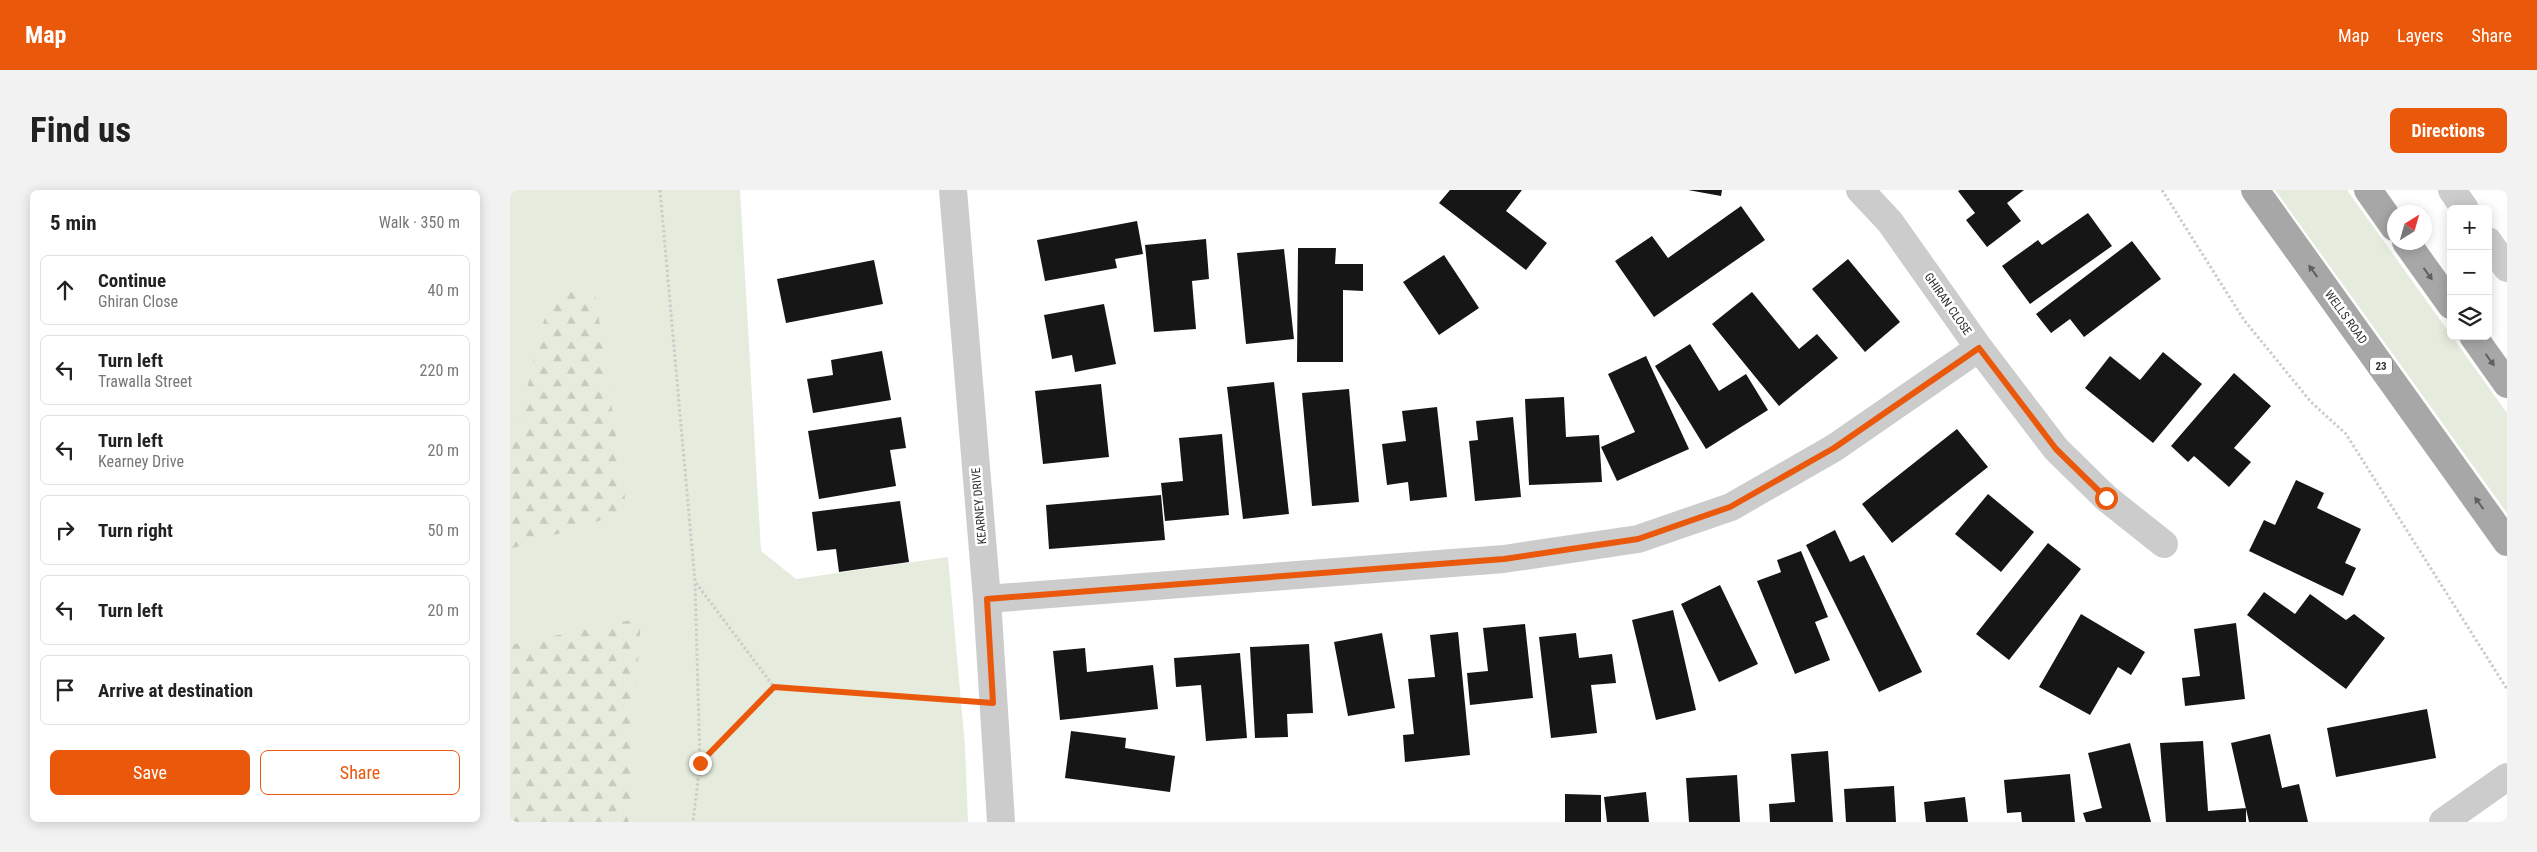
<!DOCTYPE html>
<html lang="en">
<head>
<meta charset="utf-8">
<style>
  body { margin:0; font-family:"Roboto Condensed",sans-serif; background:#f2f2f2; color:#222 }
  .controls { position:absolute; right:15px; top:15px; display:grid; overflow:hidden; border-radius:8px; box-shadow:0 2px 12px #0003 }
  .controls button { width:45px; height:45px; display:grid; place-items:center; padding:0; border:0; border-bottom:1px solid #e0e0e0; background:#fff; color:#222; font:25px sans-serif }
  .compass { position:absolute; left:1877px; top:15px; width:45px; height:45px; border-radius:50%; background:#fff; box-shadow:0 2px 12px #0003; rotate:37deg }
  .stop { position:absolute; width:15px; height:15px; margin:-11px; border:4px solid #ea580c; border-radius:50%; background:#fff }
  .stop.end { background:#ea580c; border-color:#fff; box-shadow:0 1px 5px #0008 }
  .list { margin:0; padding:0; list-style:none }
  h2 { display:flex; justify-content:space-between; align-items:center; height:65px; margin:0; padding:0 20px; font-size:21px }
  h2 small { font-size:16px; font-weight:400; color:#767676 }
  .list li { display:grid; grid-template-columns:32px 1fr auto; gap:15px; align-items:center; box-sizing:border-box; height:70px; margin:0 10px 10px; padding:0 10px; border:1px solid #e0e0e0; border-radius:8px }
  .list b { display:block; font-size:19px; white-space:nowrap }
  .list p { margin:0; font-size:16px; white-space:nowrap; color:#767676 }
  .list em { font-size:16px; font-style:normal; color:#767676 }
  .actions { display:flex; gap:10px; padding:15px 20px }
  .actions a { flex:1; padding:11px 0; border:1px solid #ea580c; border-radius:8px; text-align:center; font-size:18px; color:#ea580c }
  .actions .main { background:#ea580c; color:#fff }
  .icon { flex:none; width:28px; height:28px; fill:none; stroke:currentColor; stroke-width:2; stroke-linecap:round; stroke-linejoin:round }
  .map { position:relative; flex:none; width:1997px; height:632px; overflow:hidden; border-radius:8px }
  header { display:flex; align-items:center; gap:30px; box-sizing:border-box; height:70px; padding:0 25px; background:#ea580c; color:#fff }
  header strong { font-size:24px }
  nav { display:flex; gap:28px; margin-inline-start:auto; font-size:18px }
  .intro { display:flex; align-items:center; justify-content:space-between; box-sizing:border-box; height:120px; padding:0 30px }
  h1 { margin:0; font-size:35px }
  .button { padding:12px 22px; border-radius:8px; background:#ea580c; color:#fff; font-size:18px; font-weight:700 }
  main { display:flex; gap:30px; padding:0 30px }
  aside { flex:1; background:#fff; border-radius:8px; box-shadow:0 2px 12px #0003 }
  .map>svg:first-child { display:block }
</style>
</head>
<body>
<header>
<strong>Map</strong>
<nav><a>Map</a><a>Layers</a><a>Share</a></nav>
</header>
<div class="intro"><h1>Find us</h1><a class="button">Directions</a></div>
<main>
<aside>
<h2>5 min<small>Walk · 350 m</small></h2>
<ul class="list">
<li><svg class="icon" aria-label="ahead" viewBox="0 0 24 24"><path d="M12 20V5M6 11l6-6 6 6"/></svg><div><b>Continue</b><p>Ghiran Close</p></div><em>40 m</em></li>
<li><svg class="icon" aria-label="left" viewBox="0 0 24 24"><path d="M17 20v-9H6M10 6l-5 5 5 5"/></svg><div><b>Turn left</b><p>Trawalla Street</p></div><em>220 m</em></li>
<li><svg class="icon" aria-label="left" viewBox="0 0 24 24"><path d="M17 20v-9H6M10 6l-5 5 5 5"/></svg><div><b>Turn left</b><p>Kearney Drive</p></div><em>20 m</em></li>
<li><svg class="icon" aria-label="right" viewBox="0 0 24 24"><path d="M7 20v-9h11M14 6l5 5-5 5"/></svg><div><b>Turn right</b></div><em>50 m</em></li>
<li><svg class="icon" aria-label="left" viewBox="0 0 24 24"><path d="M17 20v-9H6M10 6l-5 5 5 5"/></svg><div><b>Turn left</b></div><em>20 m</em></li>
<li><svg class="icon" aria-label="arrive" viewBox="0 0 24 24"><path d="M6 21V4h12l-3 4 3 4H6"/></svg><div><b>Arrive at destination</b></div></li>
</ul>
<div class="actions"><a class="main">Save</a><a>Share</a></div>
</aside>
<div class="map">
<svg width="1997" height="632" viewBox="0 0 1997 632">
  <defs>
    <pattern id="forest-firs" width="22" height="20" patternUnits="userSpaceOnUse" patternTransform="scale(1.25)"><rect width="22" height="20" fill="#e5ecdd"/><path d="M5 1l3.5 6h-7zM16 11l3.5 6h-7z" fill="#c5cbbe"/></pattern>
  </defs>
  <rect width="100%" height="100%" fill="#fff"/>
  <path fill="#e5ecdd" d="M0,0H230L251,361L286,389L438,367L455,556L458,632H0Z
    M1765,0H1837L1997,223V323Z"/>
  <path fill="url(#forest-firs)" d="M42,102H85L117,322L0,359V246L9,237L25,162Z
    M131,428L122,556V624L118,632H0V455Z"/>
  <path fill="#161616" d="M940,0H1012L996,21L1037,53L1016,80L929,13Z
    M1178,0H1212L1211,6Z
    M1450,0H1514L1497,13L1511,31L1477,57L1456,30L1465,23L1448,1Z
    M1231,16L1255,50L1144,127L1105,71L1142,46L1158,68Z
    M1578,23L1602,56L1520,114L1492,76L1528,50L1532,55Z
    M627,31L633,64L605,69L607,78L535,91L527,50Z
    M696,49L699,89L682,91L686,139L644,142L635,55Z
    M1622,51L1651,89L1574,147L1560,129L1541,143L1526,124Z
    M788,58H826L825,74H853V101L833,100V172H787Z
    M774,59L784,149L736,154L727,63Z
    M934,65L969,118L929,145L893,92Z
    M1338,69L1390,132L1355,162L1302,99Z
    M364,70L373,114L276,133L267,89Z
    M1242,102L1289,159L1307,144L1328,168L1269,216L1202,134Z
    M594,114L606,174L565,182L562,165L542,169L534,125Z
    M1180,154L1209,201L1236,184L1258,220L1196,259L1145,176Z
    M372,161L381,210L303,223L297,189L323,185L321,170Z
    M1653,162L1692,194L1643,253L1575,198L1600,166L1630,190Z
    M1136,166L1179,259L1107,291L1091,257L1125,242L1098,184Z
    M1724,183L1761,216L1724,258L1741,272L1719,297L1684,266L1678,272L1661,256Z
    M764,192L779,324L733,329L717,197Z
    M591,194L599,267L533,274L525,201Z
    M839,199L849,312L802,316L792,203Z
    M1054,207L1056,247L1089,245L1092,292L1019,295L1015,209Z
    M927,217L937,307L900,311L898,292L877,295L872,254L896,251L892,221Z
    M391,227L396,258L380,260L386,296L309,309L298,241Z
    M1003,227L1011,307L965,311L959,251L968,250L966,231Z
    M1447,239L1478,277L1382,353L1352,314Z
    M712,244L719,325L655,331L651,293L673,291L669,248Z
    M1786,290L1814,303L1807,318L1851,339L1835,373L1846,378L1833,406L1739,361L1754,330L1765,335Z
    M1478,304L1524,342L1491,382L1445,344Z
    M651,305L655,350L539,359L536,315Z
    M390,311L399,372L329,382L326,359L307,361L302,322Z
    M1325,340L1340,372L1354,365L1412,482L1369,502L1296,355Z
    M1538,353L1571,379L1499,470L1466,444Z
    M1291,361L1318,427L1305,432L1320,470L1285,484L1247,391L1271,382L1267,370Z
    M1210,395L1248,474L1209,492L1171,414Z
    M1754,402L1785,424L1800,404L1836,430L1844,424L1875,448L1836,499L1737,425Z
    M1163,420L1186,520L1146,530L1122,430Z
    M1571,424L1635,462L1621,485L1608,477L1580,525L1529,497Z
    M1726,433L1735,509L1675,516L1672,488L1690,486L1684,439Z
    M1015,434L1023,508L960,515L957,483L978,481L973,438Z
    M948,442L960,565L895,572L893,545L904,544L898,489L925,487L920,445Z
    M872,443L885,518L838,526L824,452Z
    M1066,443L1069,468L1102,464L1106,493L1081,495L1087,543L1041,548L1029,447Z
    M799,454L803,523L777,524L778,547L745,548L740,457Z
    M575,458L577,482L643,475L648,519L550,530L543,461Z
    M730,463L737,548L696,551L691,495L666,497L664,468Z
    M1917,519L1926,568L1826,587L1817,538Z
    M561,541L616,548L615,558L665,566L660,602L555,588Z
    M1760,544L1772,598L1789,594L1798,632H1739L1721,553Z
    M1693,551L1698,621L1736,618V632H1656L1650,553Z
    M1620,553L1641,632H1576L1573,623L1592,618L1578,563Z
    M1318,561L1323,632H1260L1259,614L1285,612L1281,564Z
    M1560,584L1565,632H1512L1511,622L1497,623L1494,590Z
    M1227,585L1230,632H1179L1176,588Z
    M1384,596L1386,632H1336L1334,599Z
    M1136,602L1139,632H1097L1094,607Z
    M1055,604L1091,605V632H1055Z
    M1455,607L1458,632H1416L1414,612Z"/>
  <g fill="none" stroke-linecap="round" stroke-linejoin="round">
    <path stroke="#ccc" stroke-width="3" stroke-dasharray="2.5 2.5" stroke-linecap="butt" d="M150,0L185,392L190,573L183,632
      M1652,0L1734,130L1801,212L1836,244L1997,499
      M186,393L264,497
      M190,573L264,497L454,510"/>
    <path stroke="#ccc" stroke-width="28" d="M443,0L477,409L491,632
      M1350,0L1380,32L1469,158L1546,259L1596,308L1654,354
      M1942,0L1955,19
      M1978,51L1997,78
      M477,409L994,369L1128,349L1221,317L1324,258L1469,158
      M1933,632L1997,587"/>
    <path stroke="#a7a7a7" stroke-width="28" d="M1745,0L1997,352
      M1858,0L1884,37
      M1896,52L1941,115
      M1963,146L1997,194"/>
  </g>
  <defs><path id="oneway-solid" d="M-6-.8H1V-3.2L6.5 0L1 3.2V.8H-6Z" transform="scale(1.25)"/></defs>
  <g fill="#5f5f5f">
    <use href="#oneway-solid" transform="translate(1803 81) rotate(-126)"/>
    <use href="#oneway-solid" transform="translate(1918 84) rotate(54)"/>
    <use href="#oneway-solid" transform="translate(1980 170) rotate(54)"/>
    <use href="#oneway-solid" transform="translate(1969 313) rotate(-126)"/>
  </g>
  <g fill="none" stroke-linecap="round" stroke-linejoin="round">
    <path stroke="#ea580c" stroke-width="6" d="M190,573L264,497L483,513L477,409L994,369L1128,349L1220,317L1324,258L1469,158L1546,259L1596,308"/>
  </g>
  <g text-anchor="middle" stroke-width="5" stroke-linejoin="round" paint-order="stroke">
    <rect fill="#fff" stroke="#6d6d6d" stroke-width="1" x="1860" y="167.5" width="22" height="17" rx="4"/>
    <g font-size="11" font-weight="bold" fill="#2f2f2f">
      <text x="1871" y="180">23</text>
    </g>
    <g font-size="12" fill="#2f2f2f" stroke="#fff">
      <text transform="translate(1438 114) rotate(55)" y="4">GHIRAN CLOSE</text>
      <text transform="translate(1836 127) rotate(54)" y="4">WELLS ROAD</text>
      <text transform="translate(469 316) rotate(-95)" y="4">KEARNEY DRIVE</text>
    </g>
  </g>
</svg>
<div class="controls">
<button>+</button>
<button>−</button>
<button><svg class="icon" aria-label="layers" viewBox="0 0 24 24"><path d="M12 4l9 5-9 5-9-5zM3 14l9 5 9-5"/></svg></button>
</div>
<svg class="compass" viewBox="-18 -18 36 36"><path d="M0-13l5 13h-10z" fill="#e53935"/><path d="M0 13l5-13h-10z" fill="#767676"/></svg>
<div class="stop" style="left:1596px;top:308px"></div>
<div class="stop end" style="left:190px;top:573px"></div>
</div>
</main>
</body>
</html>
